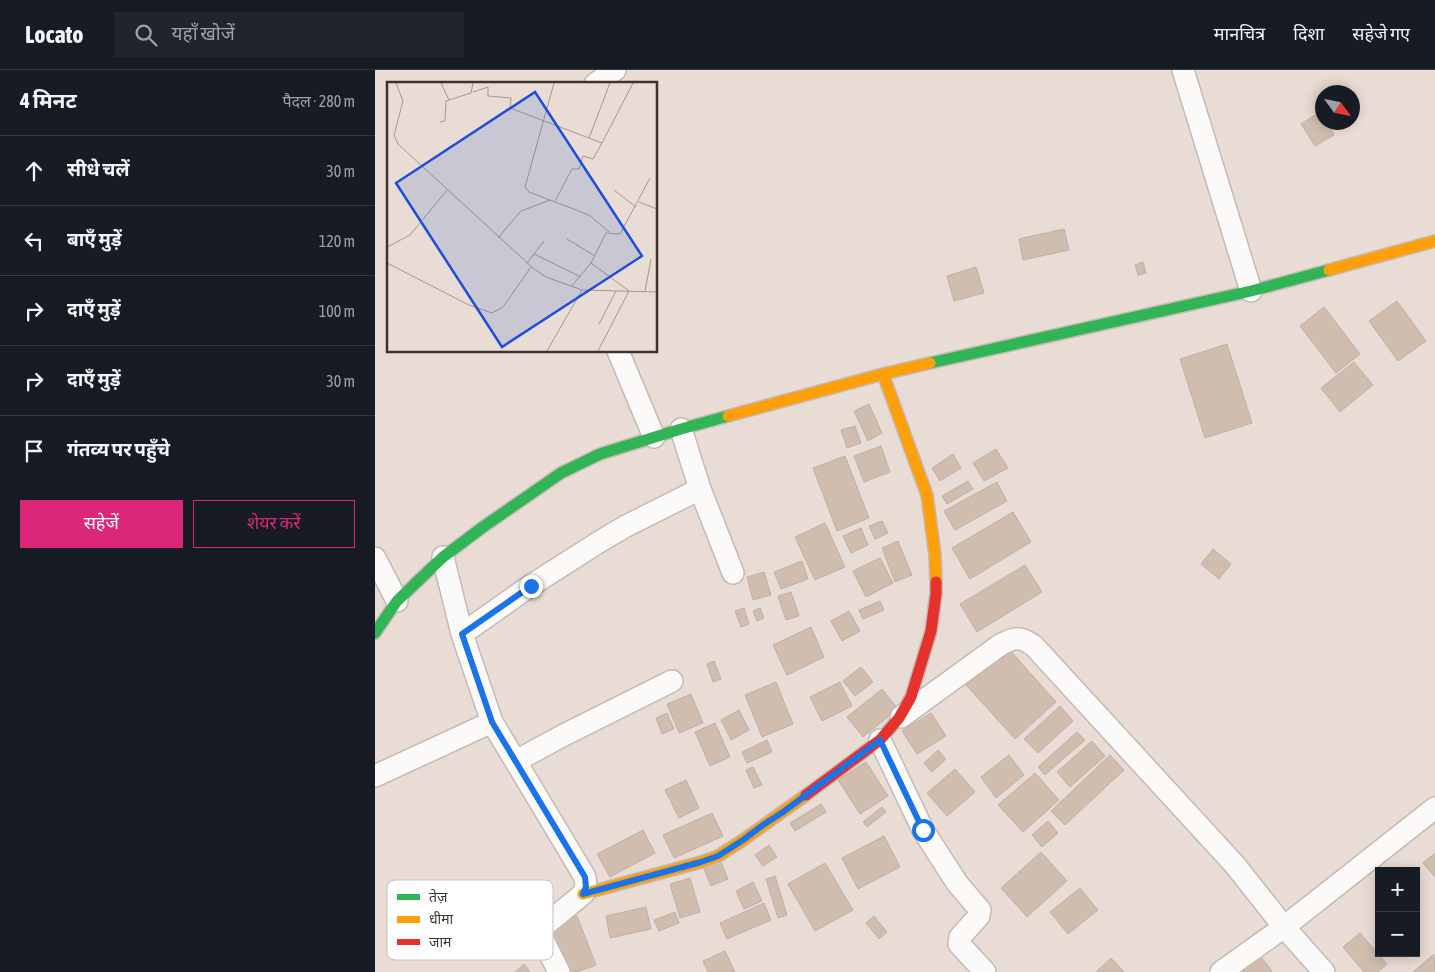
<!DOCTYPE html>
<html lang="hi">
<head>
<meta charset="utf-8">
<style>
  body { margin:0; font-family:"Asap Condensed","Noto Sans Devanagari",sans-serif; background:#20242c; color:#f1f3f6 }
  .controls { position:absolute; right:15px; bottom:15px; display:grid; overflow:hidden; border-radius:0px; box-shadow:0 2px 12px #0003 }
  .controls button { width:45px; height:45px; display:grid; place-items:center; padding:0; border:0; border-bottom:1px solid #363941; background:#171b24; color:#f1f3f6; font:25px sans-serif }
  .compass { position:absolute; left:940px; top:15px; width:45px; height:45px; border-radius:50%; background:#171b24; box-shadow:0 2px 12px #0003; rotate:123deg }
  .stop { position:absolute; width:15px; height:15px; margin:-11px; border:4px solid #1a73e8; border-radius:50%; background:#fff }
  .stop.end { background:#1a73e8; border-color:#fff; box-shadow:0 1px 5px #0008 }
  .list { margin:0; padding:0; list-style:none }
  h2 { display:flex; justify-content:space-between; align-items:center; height:65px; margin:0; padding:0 20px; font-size:21px }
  h2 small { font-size:16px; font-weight:400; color:#9ea1a6 }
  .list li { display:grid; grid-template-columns:32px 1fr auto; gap:15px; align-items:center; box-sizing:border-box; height:70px; padding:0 20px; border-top:1px solid #363941 }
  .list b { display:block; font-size:19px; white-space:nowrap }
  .list em { font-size:16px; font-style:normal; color:#9ea1a6 }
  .actions { display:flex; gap:10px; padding:15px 20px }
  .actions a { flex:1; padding:11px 0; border:1px solid #db2777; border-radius:0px; text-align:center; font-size:18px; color:#db2777 }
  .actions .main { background:#db2777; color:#fff }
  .icon { flex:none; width:28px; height:28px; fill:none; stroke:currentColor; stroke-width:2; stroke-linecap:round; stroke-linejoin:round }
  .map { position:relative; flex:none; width:1060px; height:902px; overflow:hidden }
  header { display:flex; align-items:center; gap:30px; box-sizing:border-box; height:70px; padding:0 25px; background:#171b24; border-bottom:1px solid #363941 }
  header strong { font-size:24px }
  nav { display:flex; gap:28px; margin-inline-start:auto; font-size:18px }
  .search { width:350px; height:45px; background:#20242c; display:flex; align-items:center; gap:12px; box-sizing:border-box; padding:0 18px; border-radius:0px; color:#9ea1a6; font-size:19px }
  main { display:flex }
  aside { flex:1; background:#171b24 }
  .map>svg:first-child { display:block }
</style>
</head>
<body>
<header>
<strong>Locato</strong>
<div class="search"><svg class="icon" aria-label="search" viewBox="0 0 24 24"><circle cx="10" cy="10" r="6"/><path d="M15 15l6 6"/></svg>यहाँ खोजें</div>
<nav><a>मानचित्र</a><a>दिशा</a><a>सहेजे गए</a></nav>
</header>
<main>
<aside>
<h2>4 मिनट<small>पैदल · 280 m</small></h2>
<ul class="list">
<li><svg class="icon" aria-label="ahead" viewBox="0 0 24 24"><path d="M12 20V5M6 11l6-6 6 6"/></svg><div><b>सीधे चलें</b></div><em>30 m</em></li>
<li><svg class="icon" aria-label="left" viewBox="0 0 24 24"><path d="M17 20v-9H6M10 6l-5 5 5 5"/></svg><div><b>बाएँ मुड़ें</b></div><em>120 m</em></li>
<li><svg class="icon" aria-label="right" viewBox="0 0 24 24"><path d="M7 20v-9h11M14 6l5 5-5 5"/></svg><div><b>दाएँ मुड़ें</b></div><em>100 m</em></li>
<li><svg class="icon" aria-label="right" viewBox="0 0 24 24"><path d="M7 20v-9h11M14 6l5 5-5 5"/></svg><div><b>दाएँ मुड़ें</b></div><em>30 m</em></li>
<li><svg class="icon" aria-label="arrive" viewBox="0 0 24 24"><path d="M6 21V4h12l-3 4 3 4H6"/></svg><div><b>गंतव्य पर पहुँचे</b></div></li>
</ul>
<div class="actions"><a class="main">सहेजें</a><a>शेयर करें</a></div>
</aside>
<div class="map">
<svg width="1060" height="902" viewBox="0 0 1060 902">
  <rect width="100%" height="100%" fill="#e9dcd4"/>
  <path fill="#d1bdae" stroke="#bbb1ab" d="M945,42L948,46V52H952L959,65L940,76L926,54Z
    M689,159L694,180L648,190L644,169Z
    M768,192L771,203L763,205L760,195Z
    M601,197L609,223L579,231L572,206Z
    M1022,231L1051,271L1023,291L994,251Z
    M949,237L985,284L961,303L925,256Z
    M852,274L877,353L830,368L805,289Z
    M979,292L998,315L965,342L946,318Z
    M494,334L507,363L493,371L479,341Z
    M480,356L486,373L472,378L466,360Z
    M506,376L515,402L489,412L479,386Z
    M621,379L633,398L609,411L598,393Z
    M578,384L586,398L565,411L557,398Z
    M470,386L494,448L462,461L438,398Z
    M593,411L598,419L572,434L567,426Z
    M622,412L632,431L580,460L569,441Z
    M638,442L656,472L595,509L577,478Z
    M507,451L513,463L500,469L494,456Z
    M450,453L470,497L440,510L420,467Z
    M486,458L493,475L476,483L468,466Z
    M523,471L537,505L520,512L507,478Z
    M838,479L856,494L844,509L826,494Z
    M505,488L518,513L491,527L478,501Z
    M427,491L433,509L406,519L399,502Z
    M650,495L667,522L602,562L585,534Z
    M389,502L396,525L378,530L372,507Z
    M416,522L424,546L411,550L403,526Z
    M505,531L509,540L488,549L484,540Z
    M369,538L374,554L366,557L360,541Z
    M385,538L389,548L382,551L378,541Z
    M474,541L485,561L467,571L456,551Z
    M436,557L449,587L412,605L398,575Z
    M633,578L681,632L640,669L591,615Z
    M339,591L346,609L338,612L332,594Z
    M486,597L498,612L480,626L468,611Z
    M401,612L418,654L387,667L370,625Z
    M465,612L477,636L447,651L435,627Z
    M507,619L523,639L488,667L472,647Z
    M316,624L328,653L304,663L292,634Z
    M685,636L698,651L663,683L649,669Z
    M364,640L374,660L356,670L346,650Z
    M292,643L299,659L287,664L281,648Z
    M556,643L571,666L542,684L527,661Z
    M340,653L355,687L335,696L320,662Z
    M702,662L710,670L670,705L663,697Z
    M392,670L397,682L372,693L367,682Z
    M717,671L730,686L695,717L682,702Z
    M563,680L571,689L557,702L549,693Z
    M634,685L649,705L621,728L606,707Z
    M735,685L749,700L690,755L676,741Z
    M491,692L513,726L485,744L463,710Z
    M378,697L387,715L379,718L371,700Z
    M580,699L600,722L572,746L552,723Z
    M660,703L684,730L648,762L623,735Z
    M311,710L324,738L304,748L290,720Z
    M446,734L451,742L420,761L415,753Z
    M507,737L511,742L492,757L488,752Z
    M337,743L348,766L299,788L288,765Z
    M673,751L683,763L667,777L657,765Z
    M268,760L280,783L235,807L222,784Z
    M509,766L525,797L483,819L467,788Z
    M394,775L402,787L388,796L380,785Z
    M666,782L692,811L652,847L626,818Z
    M1060,783V807L1048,793Z
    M344,787L353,809L336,816L327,794Z
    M450,793L478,840L440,861L413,814Z
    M400,806L412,845L403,848L391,809Z
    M315,808L325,842L305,848L295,814Z
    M378,812L387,831L369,839L361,821Z
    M705,818L723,840L693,864L675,842Z
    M389,833L396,850L352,869L345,853Z
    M271,837L276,859L235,868L231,846Z
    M300,842L304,853L284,861L279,850Z
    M202,846L221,895L202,902H188L171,858Z
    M499,846L512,862L504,869L491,853Z
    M985,863L1012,894L1003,902H989L968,877Z
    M350,881L360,902H333L328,891Z
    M883,883L897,901L896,902H869L865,897Z
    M1059,884L1060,902H1038Z
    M736,888L749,902H721Z
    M149,894L155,902H140Z"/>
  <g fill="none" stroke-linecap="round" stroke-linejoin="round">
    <defs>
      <path id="street" d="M808,0L876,221
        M220,14L240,0
        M243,281L279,367
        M306,359L325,419L358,503
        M68,487L87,564L117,652L210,807L211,817L208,824L169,856L166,862V866L184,902
        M0,488L22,531
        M87,564L155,516L224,472L251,456L325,419
        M526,647L625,575C640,567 645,566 659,576L860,795L909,857L949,902
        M505,670L548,760L582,813L605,840L604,846L585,867L584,874L610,902
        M141,691L187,666L297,611
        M0,706L117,652
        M846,902L909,857L1060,738"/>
      <path id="fast" d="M555,293L876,221L954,200
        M0,563L22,531L68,487L108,457L186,403L225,384L306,359L353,346"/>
      <path id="slow" d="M954,200L1060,171
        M508,304L552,425L560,485L561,512
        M353,346L508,304L555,293
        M208,824L326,792L343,786L368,770L431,725"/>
      <path id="jam" d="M431,725L505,670L524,648L536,627L556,561L561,524V512"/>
    </defs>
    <use href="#street" stroke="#c4bab4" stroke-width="24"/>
    <use href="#fast" stroke="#c4bab4" stroke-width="14"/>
    <use href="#slow" stroke="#c4bab4" stroke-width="14"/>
    <use href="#jam" stroke="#c4bab4" stroke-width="14"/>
    <use href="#street" stroke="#fcfaf9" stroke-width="21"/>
    <use href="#fast" stroke="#30b455" stroke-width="11"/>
    <use href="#slow" stroke="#ff9f0a" stroke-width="11"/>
    <use href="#jam" stroke="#e5322d" stroke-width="11"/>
  </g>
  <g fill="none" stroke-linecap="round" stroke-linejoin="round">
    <path stroke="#1a73e8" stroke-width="6" d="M156,516L87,564L117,652L210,807L211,817L208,824L326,792L343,786L368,770L388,755L408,742L505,670L548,760"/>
  </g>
  <g transform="translate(12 12)">
    <rect width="270" height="270" fill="#e9dcd4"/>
    <path fill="none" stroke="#a49991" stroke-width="1" d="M9,1L16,19L7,53L11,62L147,187L159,195L195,208L270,210M54,1L62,18M86,10L101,5V14L124,16L123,26L215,61L246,1M53,40L58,39L59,19L84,11L86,1M202,56L223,1M227,108L249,125M163,118L142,110L138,105L167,1M168,119L185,87H192L196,74L206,77L215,61M252,120L270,127M111,156L134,129L163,118L202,133L222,150M180,157L208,174M0,165L23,153L61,107M147,172L194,195M0,181L82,223L105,231L116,225L144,185M140,181L157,159M204,181L242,209L211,269M184,205L204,181L219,151L233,152L263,96M258,209L264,177M212,242L229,209M160,269L195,208"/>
    <path fill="#1d4ed8" fill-opacity="0.15" stroke="#1d4ed8" stroke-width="2.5" d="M148,10L255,174L115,265L9,101Z"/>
    <rect width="270" height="270" fill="none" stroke="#3c342d" stroke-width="2.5"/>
  </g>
  <rect x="12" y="810" width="166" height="80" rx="8" fill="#fff" stroke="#c4c2c0" stroke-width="1"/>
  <rect x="22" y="824" width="23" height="6" fill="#30b455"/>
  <rect x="22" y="846" width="23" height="7" fill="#ff9f0a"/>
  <rect x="22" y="869" width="23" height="6" fill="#e5322d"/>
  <g font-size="14" fill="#3c342d">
    <text x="54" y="832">तेज़</text>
    <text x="54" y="854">धीमा</text>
    <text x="54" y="877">जाम</text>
  </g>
</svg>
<div class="controls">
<button>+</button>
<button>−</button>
</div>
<svg class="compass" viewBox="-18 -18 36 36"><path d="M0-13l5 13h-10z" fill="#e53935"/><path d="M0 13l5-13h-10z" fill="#9ea1a6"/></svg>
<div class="stop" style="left:548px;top:760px"></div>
<div class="stop end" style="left:156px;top:516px"></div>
</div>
</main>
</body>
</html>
